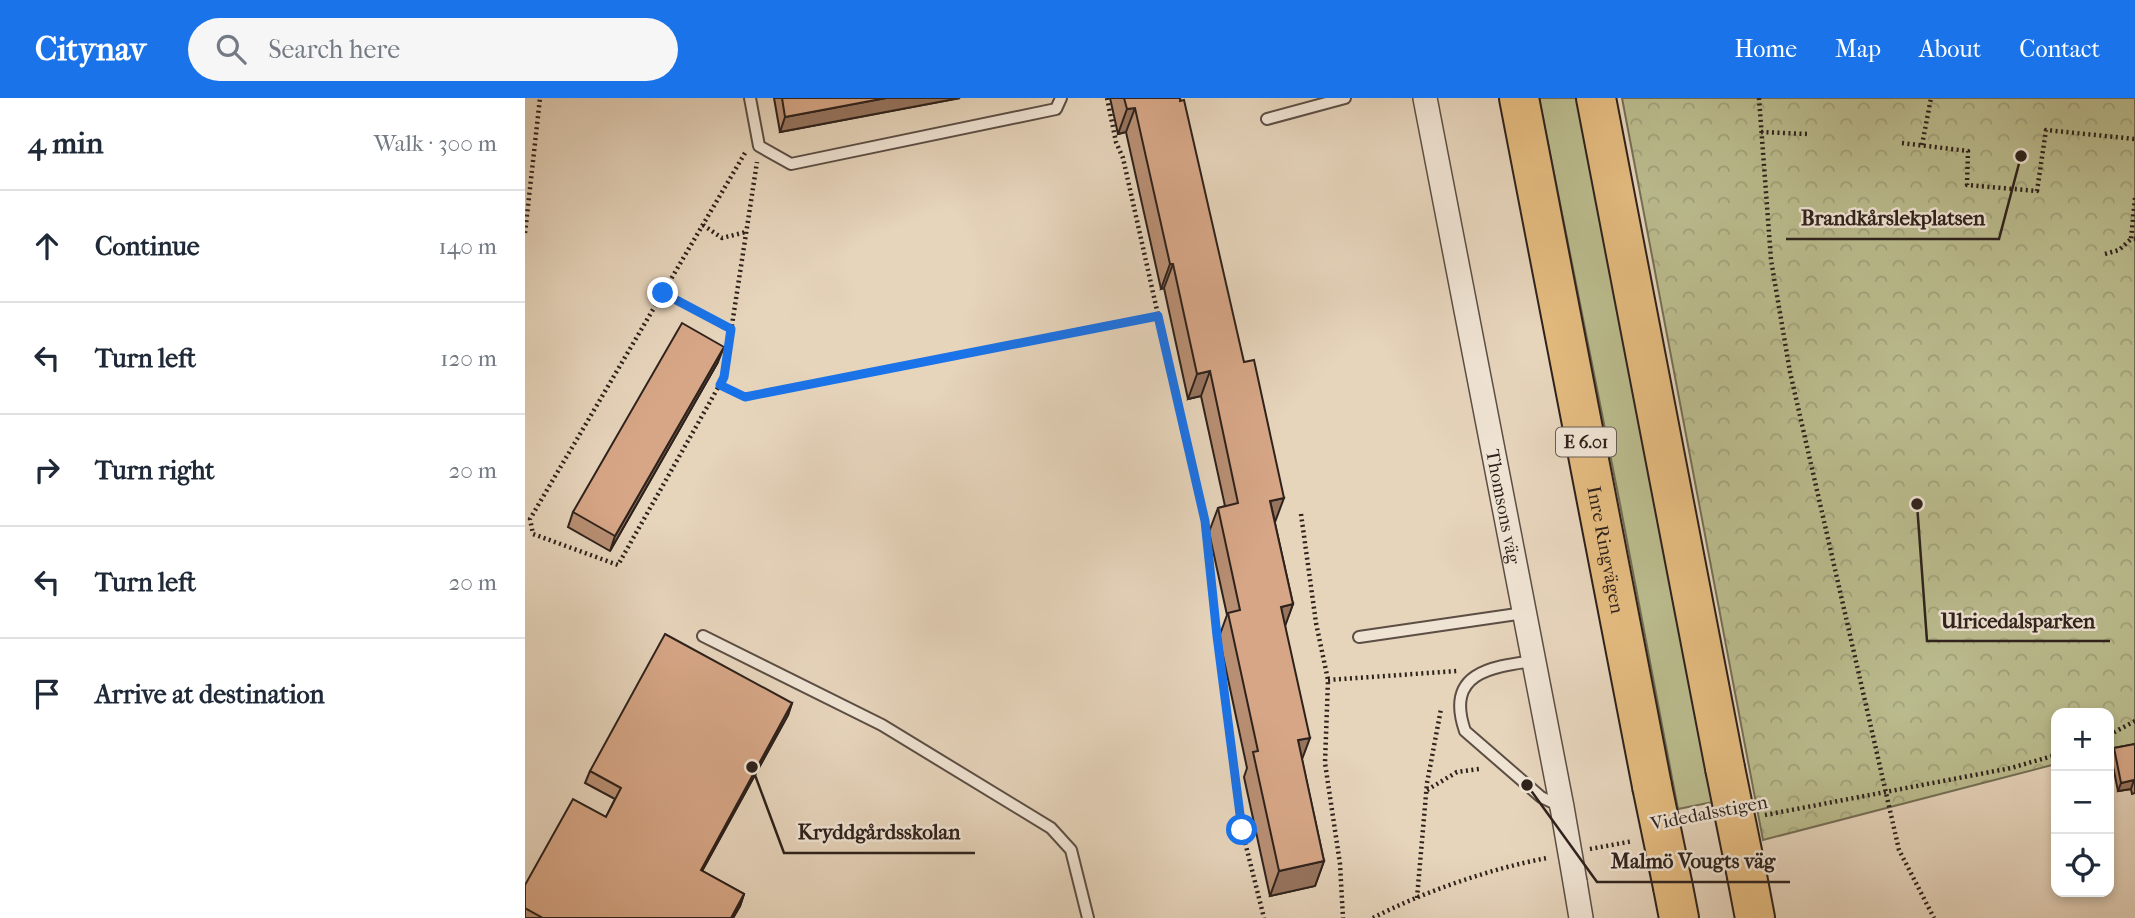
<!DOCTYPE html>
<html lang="en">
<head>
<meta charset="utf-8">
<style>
  body { margin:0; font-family:"IM FELL French Canon",serif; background:#f6f6f7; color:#1f2937 }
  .controls { position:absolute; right:21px; bottom:21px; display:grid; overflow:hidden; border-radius:14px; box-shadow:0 4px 10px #0003 }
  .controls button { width:63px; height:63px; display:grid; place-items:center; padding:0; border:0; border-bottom:2px solid #e0e1e3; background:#fff; color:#1f2937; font:35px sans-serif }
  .stop { position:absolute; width:21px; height:21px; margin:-16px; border:5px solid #1a73e8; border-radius:50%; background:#fff }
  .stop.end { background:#1a73e8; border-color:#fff; box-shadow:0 2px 7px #0008 }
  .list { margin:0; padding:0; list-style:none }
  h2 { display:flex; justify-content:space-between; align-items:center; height:91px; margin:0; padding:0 28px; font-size:30px }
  h2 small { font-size:23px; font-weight:400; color:#747a83 }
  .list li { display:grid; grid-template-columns:46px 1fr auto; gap:21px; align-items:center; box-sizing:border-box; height:112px; padding:0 28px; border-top:2px solid #e0e1e3 }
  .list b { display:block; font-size:26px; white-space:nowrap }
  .list em { font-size:23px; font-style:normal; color:#747a83 }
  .icon { flex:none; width:38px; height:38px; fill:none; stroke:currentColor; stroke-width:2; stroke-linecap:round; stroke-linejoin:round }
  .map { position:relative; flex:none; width:1610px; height:820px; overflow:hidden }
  header { display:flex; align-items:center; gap:42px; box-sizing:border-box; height:98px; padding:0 35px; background:#1a73e8; color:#fff }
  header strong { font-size:33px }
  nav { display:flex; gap:38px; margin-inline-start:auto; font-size:24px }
  .search { width:490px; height:63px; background:#f6f6f7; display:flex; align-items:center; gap:18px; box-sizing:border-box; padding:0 24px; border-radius:38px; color:#747a83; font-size:26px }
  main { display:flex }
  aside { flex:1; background:#fff }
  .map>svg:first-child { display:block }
</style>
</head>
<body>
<header>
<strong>Citynav</strong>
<div class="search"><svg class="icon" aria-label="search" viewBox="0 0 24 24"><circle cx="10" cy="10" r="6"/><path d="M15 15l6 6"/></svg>Search here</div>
<nav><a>Home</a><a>Map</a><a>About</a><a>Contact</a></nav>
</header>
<main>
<aside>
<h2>4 min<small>Walk · 300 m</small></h2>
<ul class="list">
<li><svg class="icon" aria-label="ahead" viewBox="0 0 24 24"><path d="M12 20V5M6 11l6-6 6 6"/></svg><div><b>Continue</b></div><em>140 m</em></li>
<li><svg class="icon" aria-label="left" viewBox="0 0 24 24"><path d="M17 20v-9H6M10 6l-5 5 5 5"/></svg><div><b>Turn left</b></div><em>120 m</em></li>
<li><svg class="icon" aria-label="right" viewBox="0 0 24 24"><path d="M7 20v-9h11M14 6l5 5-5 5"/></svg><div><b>Turn right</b></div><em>20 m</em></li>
<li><svg class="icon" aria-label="left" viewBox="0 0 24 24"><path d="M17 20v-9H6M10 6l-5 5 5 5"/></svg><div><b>Turn left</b></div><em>20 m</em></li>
<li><svg class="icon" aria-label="arrive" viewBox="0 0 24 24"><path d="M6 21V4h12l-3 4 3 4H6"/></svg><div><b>Arrive at destination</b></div></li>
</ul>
</aside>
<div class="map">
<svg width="1610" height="820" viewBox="0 0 1610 820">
  <defs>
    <pattern id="park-crowns" width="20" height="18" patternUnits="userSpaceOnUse" patternTransform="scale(1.75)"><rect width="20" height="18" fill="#babb8d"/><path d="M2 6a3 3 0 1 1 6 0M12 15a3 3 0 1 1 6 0" fill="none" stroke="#a0a079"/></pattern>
  </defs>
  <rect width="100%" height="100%" fill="#e6d4bb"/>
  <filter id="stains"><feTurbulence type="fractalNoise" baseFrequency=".00286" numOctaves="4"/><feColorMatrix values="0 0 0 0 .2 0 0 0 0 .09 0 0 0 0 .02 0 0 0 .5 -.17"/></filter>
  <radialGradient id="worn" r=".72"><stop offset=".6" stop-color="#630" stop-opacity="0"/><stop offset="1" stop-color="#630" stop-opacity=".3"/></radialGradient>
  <path fill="#babb8d" stroke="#746e54" stroke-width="2" d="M1014,0H1053L1188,704L1153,711L1095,406Z"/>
  <path fill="url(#park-crowns)" stroke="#746e54" stroke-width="2" d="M1097,0H1610V647L1584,653V615H1531V666L1238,742Z"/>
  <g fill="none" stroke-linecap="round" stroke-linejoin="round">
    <defs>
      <path id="lane" d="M225,0L234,48L266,66L531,11L536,0
        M742,21L820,0
        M178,538L357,627L526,730L546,752L563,820
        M834,539L999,515
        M1008,563C965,569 920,575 940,633L1016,699L1037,709"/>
      <g id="street">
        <path id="s1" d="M900,0L1037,709"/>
        <path d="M1050,784L1056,820"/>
      </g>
      <g id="highway">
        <path id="s2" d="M994,0L1127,688"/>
        <path d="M1071,0L1200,670"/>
        <path d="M1222,778L1230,820"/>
        <path d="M1148,789L1154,820"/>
      </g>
    </defs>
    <use href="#lane" stroke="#5c4e44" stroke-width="14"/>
    <use href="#street" stroke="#5c4e44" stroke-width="26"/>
    <use href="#highway" stroke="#2e221c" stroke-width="42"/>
    <path stroke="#2e221c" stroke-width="4.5" stroke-dasharray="2 3.5" stroke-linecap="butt" d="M582,0L591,44L598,60L679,423L692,538L717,732L739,820
      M1234,0L1246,162L1265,274L1374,752L1409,820
      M1236,34L1283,36
      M1377,45L1443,53L1442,87L1512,93L1521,32L1610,41
      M1397,47L1406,0
      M220,55L5,421L8,436L93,467L199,279L232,64
      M1610,100L1606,141H1610
      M178,127L197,140L221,134
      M0,135L15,0
      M1580,156L1594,152L1606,141
      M138,195L206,231
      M195,287L220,299L633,218
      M776,416L791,525L803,582L800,665L815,766L818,820
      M803,582L932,573
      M1584,637L1610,623
      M902,692L932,674L954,671
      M1240,717L1486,670L1531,657
      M1065,751L1108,743
      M892,800L902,685L916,611
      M848,820C897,794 968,770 1022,760"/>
    <use href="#lane" stroke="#efe3d3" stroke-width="10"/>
    <use href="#street" stroke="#efe3d3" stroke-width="23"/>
    <use href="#highway" stroke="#e3ba7e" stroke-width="38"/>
    <defs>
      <path id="street-bridge" d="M1037,709L1050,784"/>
      <path id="highway-bridge" d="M1200,670L1222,778
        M1127,688L1148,789"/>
    </defs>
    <use href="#street-bridge" stroke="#5c4e44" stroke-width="26" stroke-linecap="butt"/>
    <use href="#highway-bridge" stroke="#2e221c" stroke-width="42" stroke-linecap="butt"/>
    <use href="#street-bridge" stroke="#efe3d3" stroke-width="23"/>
    <use href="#highway-bridge" stroke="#e3ba7e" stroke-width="38"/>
  </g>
  <path fill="#b88f73" stroke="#2e221c" stroke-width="2" d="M249,0H435L255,34Z
    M585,0H655L768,506L760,527L777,662L799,763L790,788L745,798L719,679L722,670L694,539L702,517L684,434L693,410L700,408L676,298L663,301L639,190L636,191L601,34L593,36Z
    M193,264L85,453L43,429L48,414Z
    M267,605L263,617L177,773L219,796L215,808L208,820H0V787L81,719L90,701L60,685L65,673Z
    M1610,646V695L1607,696L1606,691L1593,693L1586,658L1589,650Z"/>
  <path fill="#96745e" stroke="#2e221c" stroke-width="2" d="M361,0H435L255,34L260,19Z
    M610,10L601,34L593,36L602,11Z
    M645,166H648L639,190L636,191Z
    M199,249L193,264L85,453L90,438Z
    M685,273L676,298L663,301L672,276Z
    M759,400L750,424L745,403Z
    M768,506L759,531L756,509Z
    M267,605L263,617L171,784L176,772Z
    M785,640L776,664L773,642Z
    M1609,682L1606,691L1593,693L1596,685Z
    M799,763L790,788L745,798L754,773Z
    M219,796L215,808L208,820H206Z"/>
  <path fill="#d6a686" stroke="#2e221c" stroke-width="2" d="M257,0H361L260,19Z
    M599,0H655V3L659,2L719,264L729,262L759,400L745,403L768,506L756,509L785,640L773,642L799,763L754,773L728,654L733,653L703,515L715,512L693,410L713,405L685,273L672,276L648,166H645L610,10L602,11Z
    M157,225L199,249L90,438L48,414Z
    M140,536L267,605L176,772L219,796L206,820H18L0,810V787L48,701L81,719L96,690L65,673Z
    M1610,646V686L1609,682L1596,685L1589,650Z"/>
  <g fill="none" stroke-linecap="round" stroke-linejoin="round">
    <path stroke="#1a73e8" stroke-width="9" d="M138,195L206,231L199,279L195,287L220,299L633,218L680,423L692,538L717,732"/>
  </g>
  <g text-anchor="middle" stroke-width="5" stroke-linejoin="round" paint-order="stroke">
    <rect fill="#efe3d3" stroke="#685c53" stroke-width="2" x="1031" y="329.5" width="60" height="29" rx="5"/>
    <g font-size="18" font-weight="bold" fill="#2e221c">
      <text x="1061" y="350">E 6.01</text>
    </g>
    <g font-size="19" fill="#2e221c" stroke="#efe3d3">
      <text dy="7" stroke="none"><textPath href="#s1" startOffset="416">Thomsons väg</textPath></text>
      <text dy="7" stroke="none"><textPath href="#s2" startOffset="460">Inre Ringvägen</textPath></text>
      <text transform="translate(1184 714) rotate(-11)" y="7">Videdalsstigen</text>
    </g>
  </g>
  <path fill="none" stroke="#2e221c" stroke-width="2.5" d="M1496 58L1474 141H1261M1392 406L1402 543H1585M227 669L259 755H450M1002 687L1072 784H1265"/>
  <g fill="#2e221c" stroke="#efe3d3" stroke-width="2.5">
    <circle cx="1496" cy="58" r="7"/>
    <circle cx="1392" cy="406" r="7"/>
    <circle cx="227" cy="669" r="7"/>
    <circle cx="1002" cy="687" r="7"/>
  </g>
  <g font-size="21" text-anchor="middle" font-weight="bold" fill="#2e221c" stroke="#efe3d3" stroke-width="5" stroke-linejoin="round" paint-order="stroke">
    <text x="1368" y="127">Brandkårslekplatsen</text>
    <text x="1493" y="530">Ulricedalsparken</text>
    <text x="354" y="741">Kryddgårdsskolan</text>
    <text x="1168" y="770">Malmö Vougts väg</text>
  </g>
  <rect width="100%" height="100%" filter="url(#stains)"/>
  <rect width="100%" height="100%" fill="url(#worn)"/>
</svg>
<div class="controls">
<button>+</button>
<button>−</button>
<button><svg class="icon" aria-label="locate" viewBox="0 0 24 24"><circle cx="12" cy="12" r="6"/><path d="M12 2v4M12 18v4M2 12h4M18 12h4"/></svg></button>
</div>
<div class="stop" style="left:717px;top:732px"></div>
<div class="stop end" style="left:138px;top:195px"></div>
</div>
</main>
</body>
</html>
